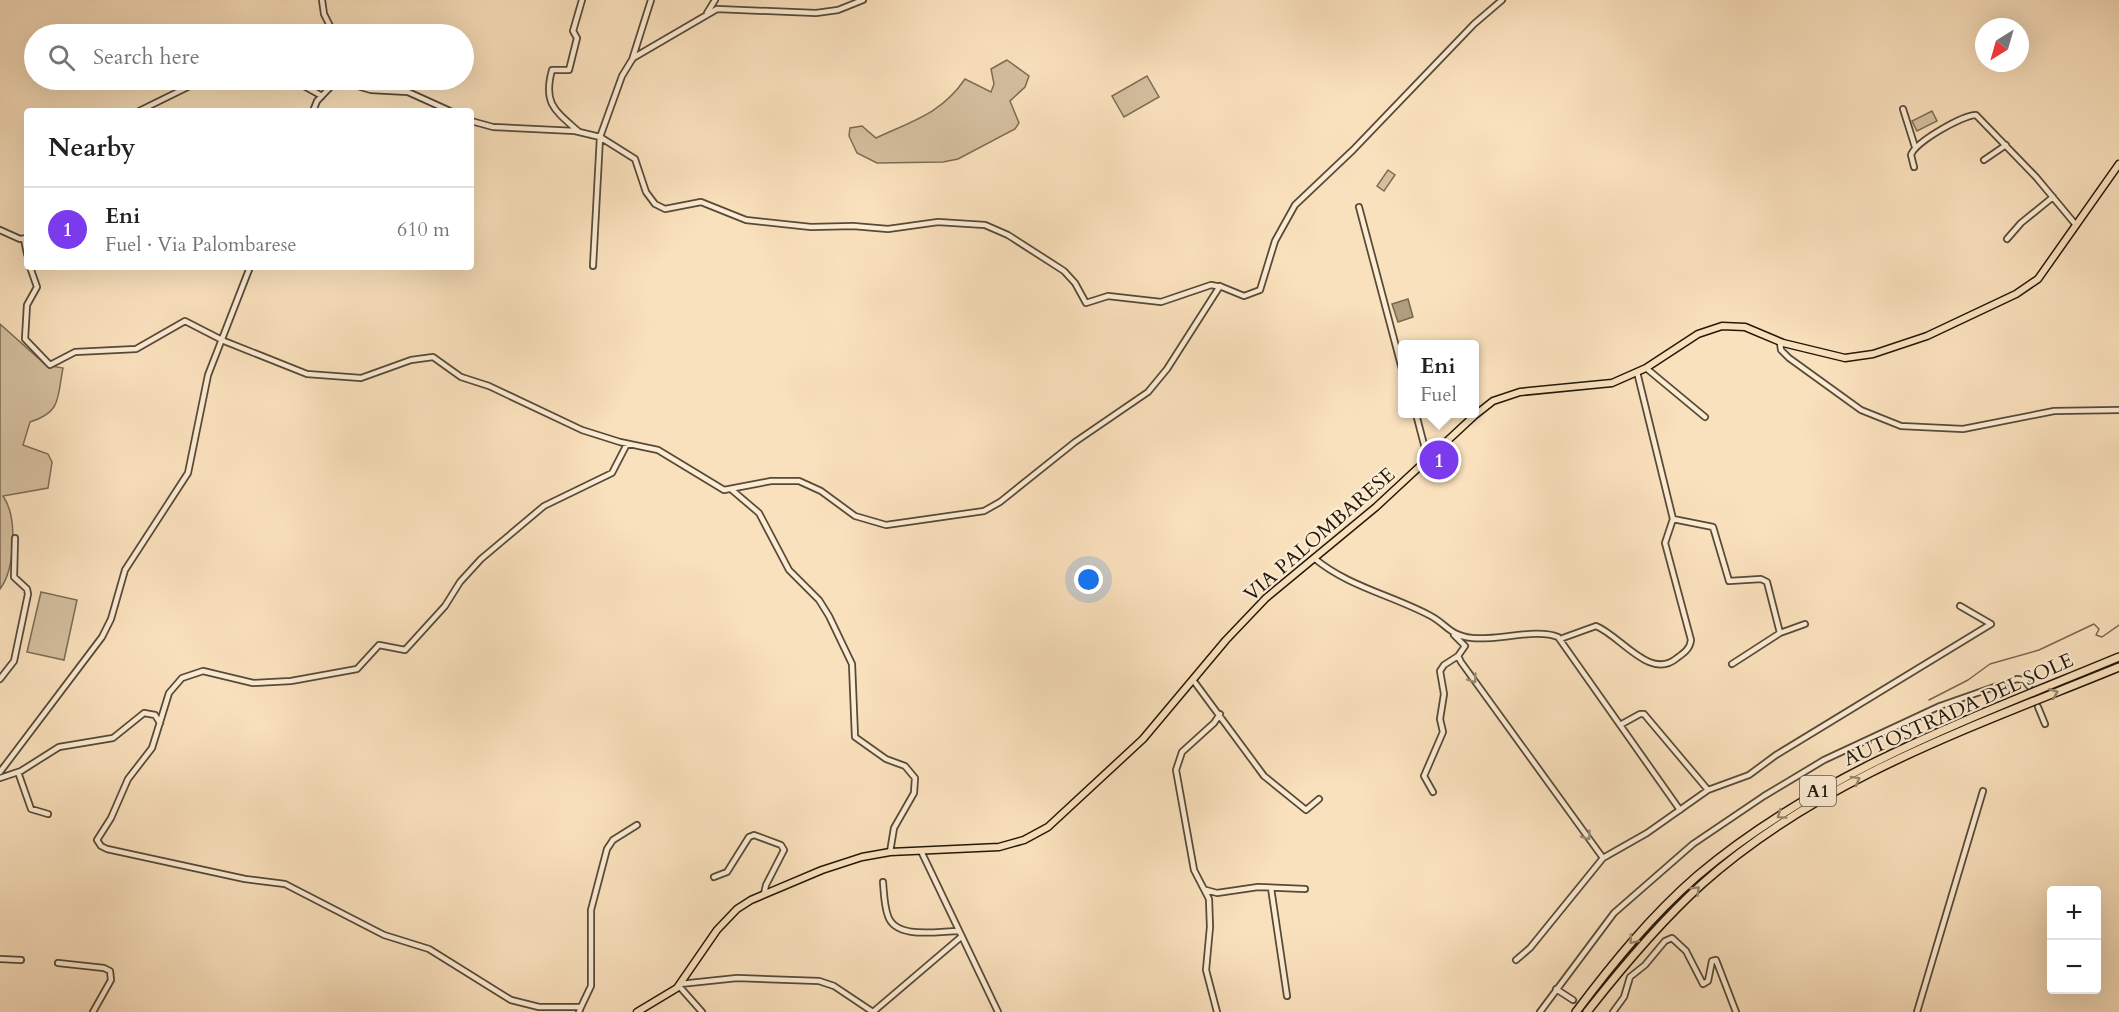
<!DOCTYPE html>
<html lang="en">
<head>
<meta charset="utf-8">
<style>
  body { margin:0; font-family:Cardo,serif; background:#f6f6f6; color:#202124 }
  .controls { position:absolute; right:18px; bottom:18px; display:grid; overflow:hidden; border-radius:6px; box-shadow:0 6px 24px #0002 }
  .controls button { width:54px; height:54px; display:grid; place-items:center; padding:0; border:0; border-bottom:2px solid #e0e0e0; background:#fff; color:#202124; font:30px sans-serif }
  .compass { position:absolute; left:1975px; top:18px; width:54px; height:54px; border-radius:50%; background:#fff; box-shadow:0 6px 24px #0002; rotate:217deg }
  .you { position:absolute; left:1089px; top:580px; width:21px; height:21px; margin:-15px; border:4px solid #fff; border-radius:50%; background:#1a73e8; box-shadow:0 0 0 9px #1a73e833 }
  .badge { display:grid; place-items:center; width:39px; height:39px; border-radius:50%; background:#7c3aed; color:#fff; font-size:20px; font-weight:700 }
  .pin { position:absolute; translate:-50% -50%; border:3px solid #fff; box-shadow:0 2px 6px #0006 }
  .popup { position:absolute; left:1398px; top:340px; width:81px; height:78px; box-sizing:border-box; display:grid; place-content:center; border-radius:6px; background:#fff; filter:drop-shadow(0 2px 4px #0005); font-size:20px; white-space:nowrap; color:#757577 }
  .popup b { font-size:22px; color:#202124 }
  .popup::after { content:''; position:absolute; left:50%; top:100%; margin-left:-12px; border:12px solid transparent; border-top-color:#fff }
  .list { margin:0; padding:0; list-style:none }
  h2 { display:flex; justify-content:space-between; align-items:center; height:78px; margin:0; padding:0 24px; font-size:26px }
  h2 small { font-size:20px; font-weight:400; color:#757577 }
  .list li { display:grid; grid-template-columns:39px 1fr auto; gap:18px; align-items:center; box-sizing:border-box; height:84px; padding:0 24px; border-top:2px solid #e0e0e0 }
  .list b { display:block; font-size:22px; white-space:nowrap }
  .list p { margin:0; font-size:20px; white-space:nowrap; color:#757577 }
  .list em { font-size:20px; font-style:normal; color:#757577 }
  .icon { flex:none; width:33px; height:33px; fill:none; stroke:currentColor; stroke-width:2; stroke-linecap:round; stroke-linejoin:round }
  .map { position:relative; flex:none; width:2119px; height:1012px; overflow:hidden }
  .search { position:absolute; background:#fff; box-shadow:0 6px 24px #0002; left:24px; top:24px; width:450px; height:66px; display:flex; align-items:center; gap:15px; box-sizing:border-box; padding:0 21px; border-radius:33px; color:#757577; font-size:22px }
  .panel { position:absolute; background:#fff; box-shadow:0 6px 24px #0002; left:24px; top:108px; width:450px; height:162px; border-radius:6px }
  .map>svg:first-child { display:block }
</style>
</head>
<body>
<div class="map">
<svg width="2119" height="1012" viewBox="0 0 2119 1012">
  <rect width="100%" height="100%" fill="#fae1bd"/>
  <filter id="stains"><feTurbulence type="fractalNoise" baseFrequency=".00333" numOctaves="4"/><feColorMatrix values="0 0 0 0 .2 0 0 0 0 .09 0 0 0 0 .02 0 0 0 .5 -.17"/></filter>
  <radialGradient id="worn" r=".72"><stop offset=".6" stop-color="#630" stop-opacity="0"/><stop offset="1" stop-color="#630" stop-opacity=".3"/></radialGradient>
  <path fill="#d5bf9f" stroke="#7b6c54" stroke-width="1.5" d="M1007,60L1029,76L1025,87L1010,101L1019,123L1015,129L958,159L943,162L877,163L857,153L849,136L850,128L862,126L876,138C912,121 941,114 965,79L991,92L994,84L991,69Z
    M1147,76L1159,97L1124,117L1112,96Z
    M1932,111L1937,121L1917,131L1912,121Z
    M1388,170L1395,175L1384,191L1377,186Z
    M0,324L46,365L63,368C57,398 62,412 30,422L23,445L48,454L52,462L48,488L3,496C18,517 15,569 0,589Z
    M41,592L77,600L64,660L27,652Z"/>
  <path fill="#b09d80" stroke="#776851" stroke-width="1.5" d="M1408,299L1413,317L1398,322L1392,304Z"/>
  <g fill="none" stroke-linecap="round" stroke-linejoin="round">
    <path stroke="#776851" stroke-width="1.5" d="M1929,700L1968,680L1990,664L2039,650L2094,624L2099,629L2096,635L2102,637L2119,625"/>
    <path stroke="#cfb999" stroke-width="4.5" stroke-dasharray="4.5 2" stroke-linecap="butt" d="M1573,1000L1590,1012"/>
    <defs>
      <path id="minor" d="M322,0L324,14L334,34
        M707,13L715,0
        M632,60L651,0
        M293,80L322,96
        M337,80L371,90L408,92L450,111
        M1903,109L1915,147
        M139,111L202,80
        M313,111L317,101L337,80
        M471,121L493,127L575,131L600,137L635,159L646,192L655,204L665,209L701,202L746,220L811,227L853,226L888,229L938,222L985,225L1008,235L1064,271L1075,283L1086,303L1108,296L1161,302L1211,285L1222,287L1244,296L1260,290L1275,241L1295,205L1353,150L1474,24L1502,0
        M578,131C554,110 543,103 552,70H569L577,38L573,31L582,0
        M1984,160L2006,145
        M1914,167L1911,155C1915,142 1963,115 1976,115L2036,177L2076,225
        M1359,207L1403,373
        M0,230L20,239L27,238
        M24,239L27,254
        M2007,239L2021,223L2053,197
        M593,266L600,137L622,76L633,58L717,9L816,13L838,10L863,0
        M30,267L37,287L27,305L25,339L50,365L75,352L136,349L185,321L224,341L307,374L361,378L411,360L433,357L461,377L489,386L582,430L620,442L658,450L724,490L771,481H799L821,491L855,516L886,525L984,511L1000,502L1075,442L1148,392L1167,369L1220,286
        M1780,343L1781,350L1789,358L1861,410L1901,426L1963,429L2054,411L2119,410
        M1646,368L1705,417
        M1637,372L1673,519
        M1416,414L1428,460
        M732,490L759,513L789,570L819,600L829,616L852,664L855,737L886,759L905,766L915,778L914,793L894,828L890,852
        M1314,558C1347,586 1391,595 1429,615C1447,624 1448,635 1472,638C1496,641 1537,628 1558,637L1680,810
        M1780,633L1805,624
        M1454,635L1465,646L1458,656L1461,662L1603,858
        M1560,639L1596,626C1621,636 1650,681 1677,658C1684,653 1690,649 1691,640L1665,543L1673,519L1713,527L1729,581L1761,579L1767,582L1780,633L1732,664
        M0,679L14,661L28,594L27,589L14,577L15,538
        M1193,680L1264,776L1306,810L1319,799
        M2038,707L2045,724
        M1620,725L1640,714H1644L1708,790
        M0,772L102,637L111,619L125,570L188,473L208,375L250,267
        M18,772L31,809L48,814
        M0,778L21,771L59,747L113,738L144,713L155,715L160,723
        M1433,792L1424,776L1443,732L1440,719L1444,694L1440,671L1444,665L1458,656
        M921,851L998,1012
        M714,877L727,872L749,837L754,835L781,845L784,850L766,885L764,894
        M883,882C884,893 884,905 888,916C896,940 939,931 958,931
        M1271,888L1287,996
        M1206,890L1217,893L1258,887L1305,889
        M0,959L21,960
        M1516,960L1530,948L1603,858L1647,833L1708,790L1749,775L1776,755L1991,624L1960,606
        M58,963L104,968L110,971L111,980L93,1012
        M680,984L737,978L819,981L834,986L873,1012L961,937
        M679,986L702,1012
        M1556,989L1573,1000
        M581,1007L591,986V910L607,849L613,840L637,825
        M579,1012L581,1007H539L511,1000L429,949L384,935L285,884L245,879L107,849L101,846L97,840L111,818L128,779L152,748L169,693L182,678L203,671L253,683L291,681L357,669L379,645L405,650L445,606L460,582L481,559L544,506L612,473L627,444
        M1217,1012L1206,970L1210,927L1209,899L1194,870L1176,770L1182,752L1214,723L1220,714
        M1540,1012L1614,913L1693,844L1764,796L1824,760L1940,706L2017,679L2024,680L2029,686
        M1613,1012L1624,997L1630,977L1645,965L1665,941L1672,938L1686,951L1703,984L1708,981L1712,961L1716,960L1736,1012
        M1917,1012L1983,791"/>
      <path id="major" d="M637,1012L677,988L717,930L737,909L751,900L822,870L862,857L890,852L999,847L1024,840L1048,827L1143,739L1226,640L1266,598L1376,507L1474,416L1493,401L1520,392L1612,383L1646,368L1698,334L1722,326L1745,327L1783,343L1845,358L1873,354L1927,336L2016,294L2038,279L2119,164"/>
      <path id="highway" d="M1576,1012C1612,964 1651,916 1697,876C1820,772 1972,718 2119,657
        M1587,1012C1623,966 1659,923 1702,884C1820,778 1975,726 2119,667"/>
    </defs>
    <use href="#minor" stroke="#574a37" stroke-width="8"/>
    <use href="#major" stroke="#21180a" stroke-width="9"/>
    <use href="#highway" stroke="#21180a" stroke-width="10"/>
    <use href="#minor" stroke="#fcecd4" stroke-width="4.5"/>
    <use href="#major" stroke="#fae1bd" stroke-width="6"/>
    <use href="#highway" stroke="#fae1bd" stroke-width="7"/>
  </g>
  <defs><path id="oneway-chevron" d="M-2-3.5L2.5 0L-2 3.5" fill="none" stroke-width="1.6" stroke-linecap="round" stroke-linejoin="round" transform="scale(1.5)"/></defs>
  <g stroke="#998d79">
    <use href="#oneway-chevron" transform="translate(1473 679) rotate(54)"/>
    <use href="#oneway-chevron" transform="translate(1587 836) rotate(54)"/>
  </g>
  <g stroke="#98876c">
    <use href="#oneway-chevron" transform="translate(2054 693) rotate(-22)"/>
    <use href="#oneway-chevron" transform="translate(1856 780) rotate(-29)"/>
    <use href="#oneway-chevron" transform="translate(1781 815) rotate(146)"/>
    <use href="#oneway-chevron" transform="translate(1696 890) rotate(-44)"/>
    <use href="#oneway-chevron" transform="translate(1633 940) rotate(130)"/>
  </g>
  <g text-anchor="middle" stroke-width="4.5" stroke-linejoin="round" paint-order="stroke">
    <rect fill="#fcecd4" stroke="#635847" stroke-width="1.5" x="1800" y="776" width="36" height="30" rx="4.5"/>
    <g font-size="18" font-weight="bold" fill="#21180a">
      <text x="1818" y="797">A1</text>
    </g>
    <g font-size="20" fill="#21180a" stroke="#fcecd4">
      <text transform="translate(1319 534) rotate(-41)" y="7">VIA PALOMBARESE</text>
      <text transform="translate(1958 709) rotate(-24)" y="7">AUTOSTRADA DEL SOLE</text>
    </g>
  </g>
  <rect width="100%" height="100%" filter="url(#stains)"/>
  <rect width="100%" height="100%" fill="url(#worn)"/>
</svg>
<div class="controls">
<button>+</button>
<button>−</button>
</div>
<svg class="compass" viewBox="-18 -18 36 36"><path d="M0-13l5 13h-10z" fill="#e53935"/><path d="M0 13l5-13h-10z" fill="#757577"/></svg>
<div class="you"></div>
<div class="pin badge" style="left:1439px;top:460px">1</div>
<div class="popup"><b>Eni</b>Fuel</div>
<div class="search"><svg class="icon" aria-label="search" viewBox="0 0 24 24"><circle cx="10" cy="10" r="6"/><path d="M15 15l6 6"/></svg>Search here</div>
<section class="panel">
<h2>Nearby<small></small></h2>
<ul class="list">
<li><span class="badge">1</span><div><b>Eni</b><p>Fuel · Via Palombarese</p></div><em>610 m</em></li>
</ul>
</section>
</div>
</body>
</html>
